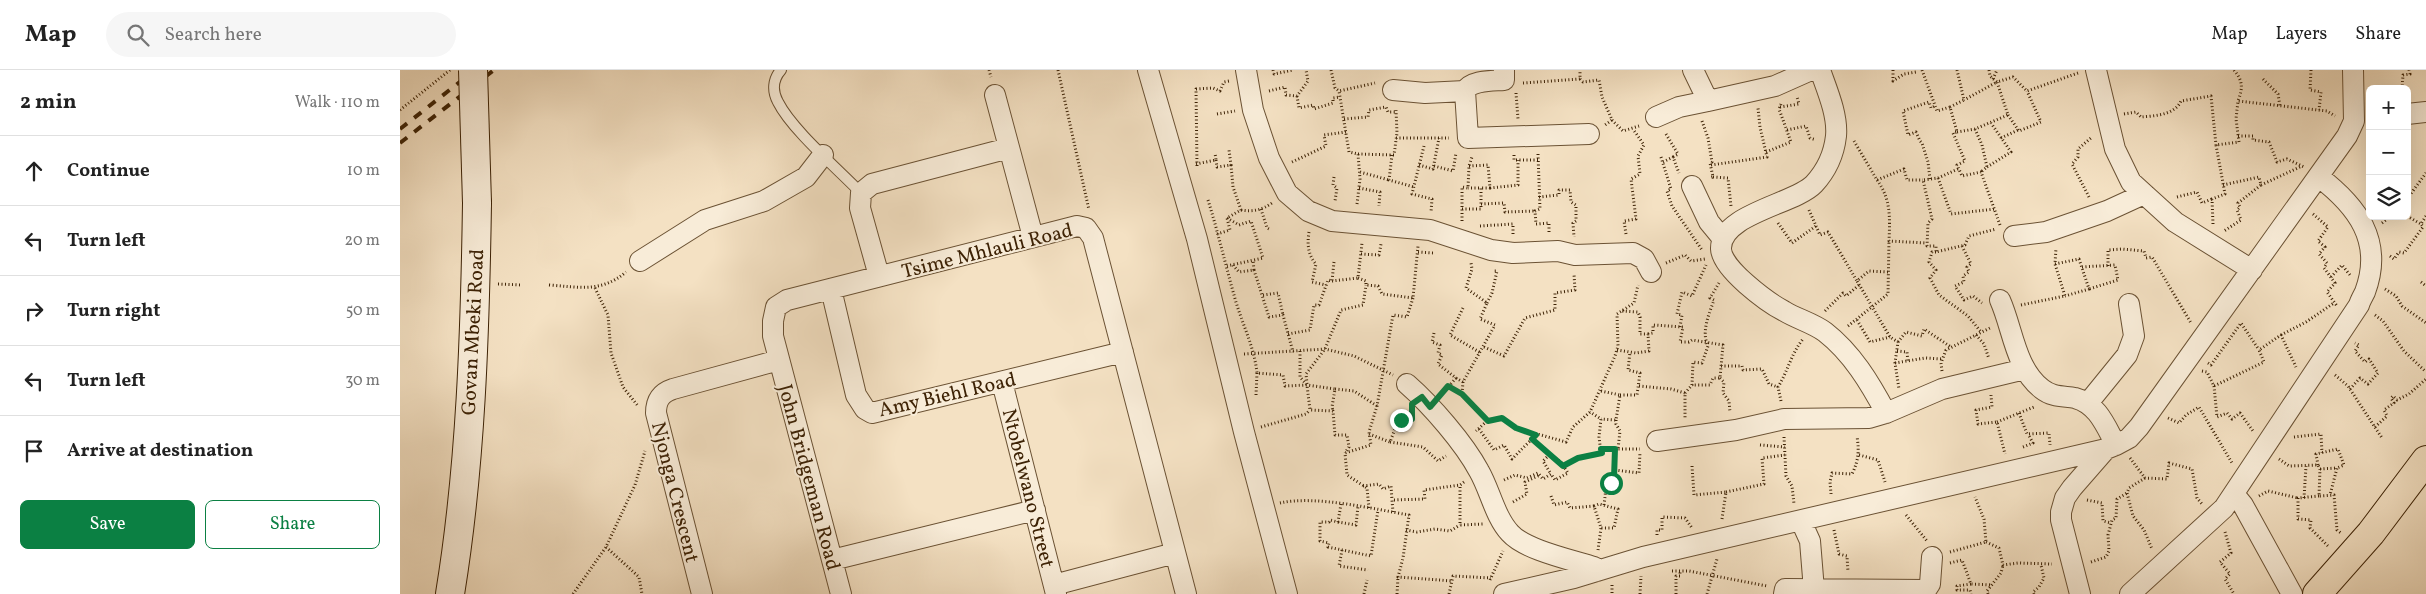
<!DOCTYPE html>
<html lang="en">
<head>
<meta charset="utf-8">
<style>
  body { margin:0; font-family:Vollkorn,serif; background:#f6f6f6; color:#222 }
  .controls { position:absolute; right:15px; top:15px; display:grid; overflow:hidden; border-radius:8px; box-shadow:0 5px 20px #0002 }
  .controls button { width:45px; height:45px; display:grid; place-items:center; padding:0; border:0; border-bottom:1px solid #e0e0e0; background:#fff; color:#222; font:25px sans-serif }
  .stop { position:absolute; width:15px; height:15px; margin:-11px; border:4px solid #0b8043; border-radius:50%; background:#fff }
  .stop.end { background:#0b8043; border-color:#fff; box-shadow:0 1px 5px #0008 }
  .list { margin:0; padding:0; list-style:none }
  h2 { display:flex; justify-content:space-between; align-items:center; height:65px; margin:0; padding:0 20px; font-size:21px }
  h2 small { font-size:16px; font-weight:400; color:#767676 }
  .list li { display:grid; grid-template-columns:32px 1fr auto; gap:15px; align-items:center; box-sizing:border-box; height:70px; padding:0 20px; border-top:1px solid #e0e0e0 }
  .list b { display:block; font-size:19px; white-space:nowrap }
  .list em { font-size:16px; font-style:normal; color:#767676 }
  .actions { display:flex; gap:10px; padding:15px 20px }
  .actions a { flex:1; padding:11px 0; border:1px solid #0b8043; border-radius:8px; text-align:center; font-size:18px; color:#0b8043 }
  .actions .main { background:#0b8043; color:#fff }
  .icon { flex:none; width:28px; height:28px; fill:none; stroke:currentColor; stroke-width:2; stroke-linecap:round; stroke-linejoin:round }
  .map { position:relative; flex:none; width:2026px; height:524px; overflow:hidden }
  header { display:flex; align-items:center; gap:30px; box-sizing:border-box; height:70px; padding:0 25px; background:#fff; border-bottom:1px solid #e0e0e0 }
  header strong { font-size:24px }
  nav { display:flex; gap:28px; margin-inline-start:auto; font-size:18px }
  .search { width:350px; height:45px; background:#f6f6f6; display:flex; align-items:center; gap:12px; box-sizing:border-box; padding:0 18px; border-radius:28px; color:#767676; font-size:19px }
  main { display:flex }
  aside { flex:1; background:#fff }
  .map>svg:first-child { display:block }
</style>
</head>
<body>
<header>
<strong>Map</strong>
<div class="search"><svg class="icon" aria-label="search" viewBox="0 0 24 24"><circle cx="10" cy="10" r="6"/><path d="M15 15l6 6"/></svg>Search here</div>
<nav><a>Map</a><a>Layers</a><a>Share</a></nav>
</header>
<main>
<aside>
<h2>2 min<small>Walk · 110 m</small></h2>
<ul class="list">
<li><svg class="icon" aria-label="ahead" viewBox="0 0 24 24"><path d="M12 20V5M6 11l6-6 6 6"/></svg><div><b>Continue</b></div><em>10 m</em></li>
<li><svg class="icon" aria-label="left" viewBox="0 0 24 24"><path d="M17 20v-9H6M10 6l-5 5 5 5"/></svg><div><b>Turn left</b></div><em>20 m</em></li>
<li><svg class="icon" aria-label="right" viewBox="0 0 24 24"><path d="M7 20v-9h11M14 6l5 5-5 5"/></svg><div><b>Turn right</b></div><em>50 m</em></li>
<li><svg class="icon" aria-label="left" viewBox="0 0 24 24"><path d="M17 20v-9H6M10 6l-5 5 5 5"/></svg><div><b>Turn left</b></div><em>30 m</em></li>
<li><svg class="icon" aria-label="arrive" viewBox="0 0 24 24"><path d="M6 21V4h12l-3 4 3 4H6"/></svg><div><b>Arrive at destination</b></div></li>
</ul>
<div class="actions"><a class="main">Save</a><a>Share</a></div>
</aside>
<div class="map">
<svg width="2026" height="524" viewBox="0 0 2026 524">
  <rect width="100%" height="100%" fill="#f4e1c3"/>
  <filter id="stains"><feTurbulence type="fractalNoise" baseFrequency=".004" numOctaves="4"/><feColorMatrix values="0 0 0 0 .2 0 0 0 0 .09 0 0 0 0 .02 0 0 0 .5 -.17"/></filter>
  <radialGradient id="worn" r=".72"><stop offset=".6" stop-color="#630" stop-opacity="0"/><stop offset="1" stop-color="#630" stop-opacity=".3"/></radialGradient>
  <g fill="none" stroke-linecap="round" stroke-linejoin="round">
    <defs>
      <path id="lane" d="M381,0C373,9 372,21 378,32C392,60 438,99 461,123"/>
      <path id="street" d="M748,0L797,169L844,362L887,524
        M846,0L853,40L869,88L887,123L908,141L932,151L1030,160L1091,180L1113,183L1158,181L1175,185L1233,183L1244,189L1251,202
        M1104,0V10C1092,11 1071,10 1065,21L1068,68L1189,64
        M1420,0C1427,20 1438,45 1436,66C1434,84 1426,101 1414,114C1395,134 1320,144 1321,179C1322,199 1367,232 1384,241C1397,249 1413,253 1425,262C1452,283 1470,313 1486,343
        M1696,0L1715,79L1731,112L1775,152L1852,200
        M993,20L1025,23L1065,21
        M595,25L633,167
        M1308,31L1375,16L1411,0
        M2007,44L2026,42
        M1256,47L1279,37L1308,31L1293,0
        M1292,116L1309,152L1323,169
        M1614,166L1646,162L1707,141L1744,124
        M240,191L305,150L364,131L406,107L423,85
        M479,206L460,138L461,123L472,114L609,78
        M431,219L456,325L465,339L472,343L723,282
        M1600,230C1613,259 1615,298 1642,319C1652,327 1663,326 1675,328C1698,334 1706,357 1716,375
        M602,312L656,524
        M1007,314C1031,335 1064,373 1079,401C1090,420 1095,447 1110,463C1125,480 1172,490 1194,497L1197,501
        M1688,333L1727,285L1734,266L1729,234
        M1257,371L1336,360L1384,349L1469,348L1486,343L1542,319L1625,299
        M1834,424L1843,435L1892,524
        M1401,451L1410,471L1414,520
        M432,490L635,440
        M654,515L775,483
        M302,524L256,343C256,330 261,323 273,319L379,290
        M441,524L373,266V251L376,237L387,230L677,156L686,158L693,168L786,524
        M1104,524L1174,508L1243,487L1706,379
        M1384,524L1385,519L1526,520L1530,514L1532,487
        M1680,524L1661,450V442L1665,428L1672,418L1706,379L1716,375L1729,368L1739,357L1947,66L1954,51L1953,0
        M1730,524L1824,438L1959,235C1960,231 1963,226 1965,222C1984,171 1957,136 1919,107"/>
      <path id="secondary" d="M50,524C71,395 75,263 77,133"/>
      <path id="highway" d="M1917,524L1971,463L2026,390"/>
    </defs>
    <use href="#lane" stroke="#6b5234" stroke-width="12"/>
    <use href="#street" stroke="#6b5234" stroke-width="22"/>
    <use href="#secondary" stroke="#3d2205" stroke-width="30"/>
    <use href="#highway" stroke="#3d2205" stroke-width="30"/>
    <path stroke="#3d2205" stroke-width="3" stroke-dasharray="1 2.5" stroke-linecap="butt" d="M589,0L591,7
      M658,0L689,140
      M873,0L874,4L893,0
      M931,0L935,18L939,21
      M1493,0V11L1504,4L1516,2V0
      M1522,0L1537,41L1550,37L1557,62L1553,63L1565,91L1557,95L1562,106L1581,102L1600,155
      M1589,0L1590,6L1597,12L1613,7L1627,21L1678,3
      M1834,0C1843,11 1843,18 1838,31
      M1911,0L1910,20L1921,22L1919,40
      M1180,9L1183,12L1199,10L1202,27L1212,50L1205,55
      M1593,9L1597,0
      M1863,9L1878,24L1880,36
      M1123,13L1180,9V0
      M2002,19L2003,5L2010,4L2009,0
      M869,21L885,17L886,25L897,26L908,11L906,0
      M1116,23L1118,49
      M897,26L899,38L913,35L914,39L933,33V28L940,27
      M1380,37L1399,34L1397,27
      M1550,37L1564,30L1557,0
      M0,40L50,0
      M817,44L835,41
      M1724,44L1736,42L1741,47C1754,46 1775,45 1781,31L1811,26L1816,75
      M1608,45L1619,61L1641,52L1627,21
      M944,49L968,47L969,40L986,37L988,42H996
      M1212,50L1223,61L1239,56
      M1302,51L1308,68L1312,92L1310,93L1313,107L1310,108
      M1575,59L1582,75L1587,97L1581,102
      M1387,60L1406,56L1410,68L1416,70
      M1557,62L1575,59L1608,45L1597,12L1564,30
      M1266,64L1278,84L1273,87
      M1838,66H1853V70L1869,72L1877,92L1887,89L1904,97
      M996,68H1049
      M1601,68L1618,60
      M1454,71L1477,110L1504,99L1507,110H1523
      M1024,76L1012,124L1032,129L1031,142
      M1366,82L1391,72L1379,39L1381,34
      M958,84L994,85L997,63L996,40
      M1138,84L1140,139L1135,141L1136,154L1149,153V163
      M992,85L989,110L1014,117
      M1114,85V90H1138
      M1261,87L1271,119L1267,121L1272,136L1302,180
      M816,90L817,97L831,95L829,80
      M892,92L926,76L924,65L946,62
      M1263,92L1273,87L1279,103
      M796,94L816,90L815,83
      M1019,95L1033,99L1039,68
      M1311,95L1367,87L1360,57L1358,38
      M797,96L796,19L813,18L820,21L824,12L829,11
      M1034,96L1053,101L1056,83
      M1069,96L1088,95L1090,118H1081
      M1587,97L1611,82L1591,53
      M1558,99L1538,108L1523,110L1532,149L1528,153L1527,176H1536V182L1565,175L1569,166L1596,159
      M960,102L989,110
      M934,107L933,115L937,118L935,131
      M1313,107L1328,108L1331,136
      M1538,108L1551,144L1595,139
      M1530,109L1528,92L1522,73L1520,71L1516,62L1508,65L1503,41L1529,32L1531,38L1535,36
      M1477,110C1491,129 1490,148 1489,171L1526,173
      M1823,115L1859,107L1861,115L1838,133L1840,137L1837,140L1841,150L1824,161
      M1861,115L1902,96
      M959,118L980,122L979,136
      M1090,118L1118,115V90
      M1139,127L1159,125V120H1170L1171,132L1176,135V151L1173,153L1174,167
      M1689,127L1672,94L1678,87V79L1691,68V66
      M1777,127L1797,122L1802,133L1812,129
      M2007,129L2026,103
      M808,130C818,162 825,193 834,225C841,252 854,275 857,303L883,305L885,316L907,315L935,319L932,337L933,341
      M957,134L960,109L958,84L949,82L939,21L975,13
      M1081,134L1104,133L1105,142L1135,141
      M861,139L867,158L871,160
      M1062,139H1081V118H1068
      M841,140C853,142 862,140 872,133
      M1409,140L1420,165L1428,162L1457,211
      M1913,144L1928,157L1918,171L1925,177L1919,184L1927,193L1924,198L1935,213L1927,222L1937,236
      M2007,146L2021,154L2026,146
      M827,148L839,155L851,151L863,188L827,196
      M1062,151V117L1068,118L1069,96L1072,87
      M1378,153L1392,173L1416,156
      M1982,153L1991,146
      M1813,154L1812,129L1825,124L1816,75L1839,72L1836,49L1838,31L1927,41L1935,46
      M1080,156L1113,154V165
      M909,162C907,174 908,185 916,194L912,212L926,215
      M817,164L830,160L827,148L841,140L833,117L831,95
      M1226,164L1224,151L1236,149L1231,109L1240,104L1238,86L1244,75L1233,59
      M1562,176L1571,194L1567,197L1569,202L1563,206L1564,212L1555,216L1564,230L1573,226L1582,233
      M1018,182L1034,183
      M1536,182H1532L1529,192L1536,200L1530,208L1539,225L1568,246L1581,262
      M961,184L979,185L981,174
      M1990,186L1994,189L1999,182L2004,183L2023,157L2021,154
      M1266,193L1285,185L1291,191L1305,189
      M1655,194L1679,189L1689,219L1665,226
      M833,195L839,202L854,200L853,190
      M1708,196V180L1722,179L1744,181L1746,188L1752,187L1791,253
      M1682,197L1715,195L1718,210L1689,219
      M854,200L869,247L883,245L893,282
      M1488,202L1469,201L1457,211L1490,267L1498,272L1495,293L1499,319
      M1931,207L1942,195L1950,205
      M958,208L966,211V215L978,216L982,224L1013,228L1018,176
      M932,211L958,208L962,173
      M2021,212L2026,216
      M98,214L122,215
      M149,215C179,217 201,223 226,202
      M195,218L208,245L211,283L223,317L238,336
      M1985,219L1996,226L2002,236L2026,253
      M863,225L878,223L883,245
      M1087,233L1092,223L1097,201H1094
      M1621,235L1665,226L1655,194L1656,178
      M1063,238L1050,265L1081,283
      M1425,241L1443,223L1446,226L1459,215
      M1975,245L1983,251L2004,281L2026,302
      M1457,250L1470,272L1490,267
      M1448,256L1488,224L1489,171
      M1280,257L1282,245L1277,244L1282,222L1292,226L1306,195
      M1034,263L1032,272L1040,275L1038,283L1042,285L1038,294L1056,308L1042,324
      M888,264L910,260L914,235H919L928,210L932,211L934,192
      M1248,264L1253,263V255L1283,257L1280,272H1289L1292,270L1323,275L1320,308H1313L1310,315H1292
      M1576,265L1584,274L1589,289
      M1881,265L1906,252L1934,233
      M1498,272L1506,262L1522,266L1524,259L1551,277
      M1084,277L1104,286L1125,248L1155,240V223L1175,220L1174,204
      M1217,280L1236,283L1249,281L1248,264H1240V247L1238,242L1221,241
      M900,281V307L907,315L910,340L933,341L935,365H947L949,377L945,383
      M1497,281L1507,282L1508,292
      M844,284L925,279L954,286L993,305
      M1495,293L1525,288L1543,289
      M1808,293L1811,295L1841,253L1859,280
      M1321,296H1342L1343,300L1362,299L1369,314L1378,317
      M1542,301L1541,293L1546,280L1590,258
      M1802,301L1807,302L1814,316L1864,292L1859,280L1881,265L1896,297
      M1935,305L1948,316L1982,368
      M1056,308L1063,312L1095,255L1080,249L1087,233L1066,218L1072,199L1071,193
      M1320,308L1324,312L1323,323L1329,331L1330,342
      M1063,312L1062,324L1087,351L1076,361
      M907,314L906,304L925,279L941,240L963,235L966,215
      M1048,316L1062,324
      M1239,316L1271,319L1285,323V349
      M1814,316L1817,347L1827,343L1832,349L1840,343L1853,361
      M935,319L954,321L977,336
      M1950,319L1960,308L1968,314L1978,303L1969,289L1965,292L1955,281L1959,275L1955,273
      M1201,321L1220,325L1216,350L1201,349
      M1285,323L1292,315L1293,292L1302,293L1308,276C1301,262 1309,244 1314,230L1310,228L1319,213
      M856,325L857,303
      M1220,325H1237L1240,303L1228,300L1230,282
      M1591,325L1592,337L1576,340L1578,354L1597,352L1605,384
      M1381,331L1378,317C1388,301 1391,284 1403,269
      M1619,343L1627,364L1649,363L1650,375
      M1768,348L1779,353L1786,345L1799,337L1832,393
      M1216,350V354L1220,361L1218,379
      M1087,351L1102,348L1116,358L1166,372L1173,357L1190,342L1215,286L1218,276L1217,244L1234,233L1238,215
      M1597,352L1634,337
      M861,357L906,344L910,340
      M1975,357L1987,346L1984,340L1994,333L1991,328L1993,326L1997,330L2009,324L2026,309
      M1079,359L1094,380L1104,375L1112,389L1136,365
      M969,364L990,372L995,359L998,360L1001,350L1012,349V345
      M1384,367L1386,406L1392,416L1394,434
      M1894,367L1921,364L1922,383
      M990,372L1023,377L1038,391L1046,386
      M1360,375L1385,377
      M1623,377L1633,373L1628,364
      M1201,379H1240
      M1215,379V400L1239,403L1240,382
      M1150,384L1161,392L1168,403L1155,410L1151,404
      M1459,385L1478,390L1485,412
      M1730,388L1745,408L1767,409L1769,393L1792,399L1797,428L1802,434
      M1879,389L1889,396L1918,395L1920,399L1919,426L1934,425L1937,460L1941,463
      M1918,395L1916,384L1938,379L1944,395L1937,398
      M1163,396L1178,388L1201,383L1199,367L1201,349L1190,342
      M1292,396L1294,425L1326,422L1322,449
      M1920,399L1937,398L1930,425
      M1745,408L1729,418L1727,423L1733,446L1744,460L1752,479
      M1104,410L1115,405L1127,408L1138,403L1143,409L1151,404L1143,391L1150,384L1132,369
      M1064,412L1060,415V455L1083,454
      M963,416L979,414L983,419L991,416L992,430
      M1326,422L1364,414L1362,388L1385,385
      M1431,424L1430,412L1432,403L1452,404C1459,390 1459,380 1457,366
      M1151,426L1154,435L1167,432L1170,438L1194,436L1201,458L1198,480
      M1859,426L1868,421L1898,428
      M1919,426L1898,428V449L1911,450L1910,458L1929,477
      M1904,428L1906,396
      M1687,430L1702,433L1703,451L1711,453
      M1113,432L1127,424L1125,412L1140,405
      M880,433C915,425 974,439 1009,445L1003,488L998,507L1052,511
      M941,434L938,452L930,450L929,452H920V471L929,473L928,477L971,486L978,440
      M1204,435L1206,418L1214,408L1215,400
      M1194,436L1199,434L1218,439L1214,458H1201
      M969,438L967,418L947,405L945,383L971,375L969,362L977,336L993,245L1007,247L1013,228
      M993,442L992,430L1025,429L1024,420L1060,415
      M1506,445L1527,471
      M938,452L956,455L958,436
      M1006,460L1017,462L1035,459L1050,461L1060,455
      M1434,460L1439,484L1447,486L1448,502
      M1825,462L1831,483L1820,492L1830,504L1825,509L1834,524
      M1257,465V460H1262V447L1285,448L1292,458
      M1586,472L1599,478L1603,495L1618,493L1652,494
      M206,477L239,507L242,524
      M942,480L939,496L968,500
      M1550,482L1586,472L1584,449L1575,427
      M1691,492L1706,487L1709,481L1708,465L1712,450L1716,448L1717,429L1727,423
      M1550,493L1562,490L1571,514L1592,515
      M1272,501H1289L1367,516
      M1090,510L1103,481
      M1571,514L1557,516V520H1570L1571,524
      M1212,515V524
      M173,524L206,477L235,415L245,381
      M964,524L967,510
      M997,524L998,507
      M1049,524L1053,506L1091,508
      M1240,524L1241,506
      M1276,524V506H1280V501
      M1307,524L1317,489
      M1588,524L1587,521L1601,503L1603,495
      M1634,524L1633,522L1639,517L1644,508L1641,495"/>
    <use href="#lane" stroke="#f8ecd8" stroke-width="10"/>
    <use href="#street" stroke="#f8ecd8" stroke-width="20"/>
    <use href="#secondary" stroke="#f8ecd8" stroke-width="28"/>
    <use href="#highway" stroke="#f4e1c3" stroke-width="28"/>
    <path stroke="#3d2205" stroke-width="4" stroke-dasharray="9 9" stroke-linecap="butt" d="M0,59L75,0
      M0,73L94,0"/>
    <defs>
      <path id="secondary-bridge" d="M73,0L77,133"/>
    </defs>
    <use href="#secondary-bridge" stroke="#3d2205" stroke-width="30" stroke-linecap="butt"/>
    <use href="#secondary-bridge" stroke="#f8ecd8" stroke-width="28"/>
  </g>
  <g fill="none" stroke-linecap="round" stroke-linejoin="round">
    <path stroke="#0b8043" stroke-width="6" d="M1001,350L1012,349V334L1022,327L1030,337L1048,316L1062,324L1088,351L1102,348L1116,358L1136,365L1132,369L1163,396L1178,388L1202,383L1201,379H1215L1214,408L1211,413"/>
  </g>
  <g text-anchor="middle" stroke-width="4" stroke-linejoin="round" paint-order="stroke">
    <g font-size="20" fill="#3d2205" stroke="#f8ecd8">
      <text transform="translate(587 180) rotate(-14)" y="7">Tsime Mhlauli Road</text>
      <text transform="translate(72 262) rotate(-87)" y="7">Govan Mbeki Road</text>
      <text transform="translate(547 324) rotate(-13)" y="7">Amy Biehl Road</text>
      <text transform="translate(410 407) rotate(75)" y="7">John Bridgeman Road</text>
      <text transform="translate(629 418) rotate(76)" y="7">Ntobelwano Street</text>
      <text transform="translate(276 422) rotate(76)" y="7">Njonga Crescent</text>
    </g>
  </g>
  <rect width="100%" height="100%" filter="url(#stains)"/>
  <rect width="100%" height="100%" fill="url(#worn)"/>
</svg>
<div class="controls">
<button>+</button>
<button>−</button>
<button><svg class="icon" aria-label="layers" viewBox="0 0 24 24"><path d="M12 4l9 5-9 5-9-5zM3 14l9 5 9-5"/></svg></button>
</div>
<div class="stop" style="left:1211px;top:413px"></div>
<div class="stop end" style="left:1001px;top:350px"></div>
</div>
</main>
</body>
</html>
